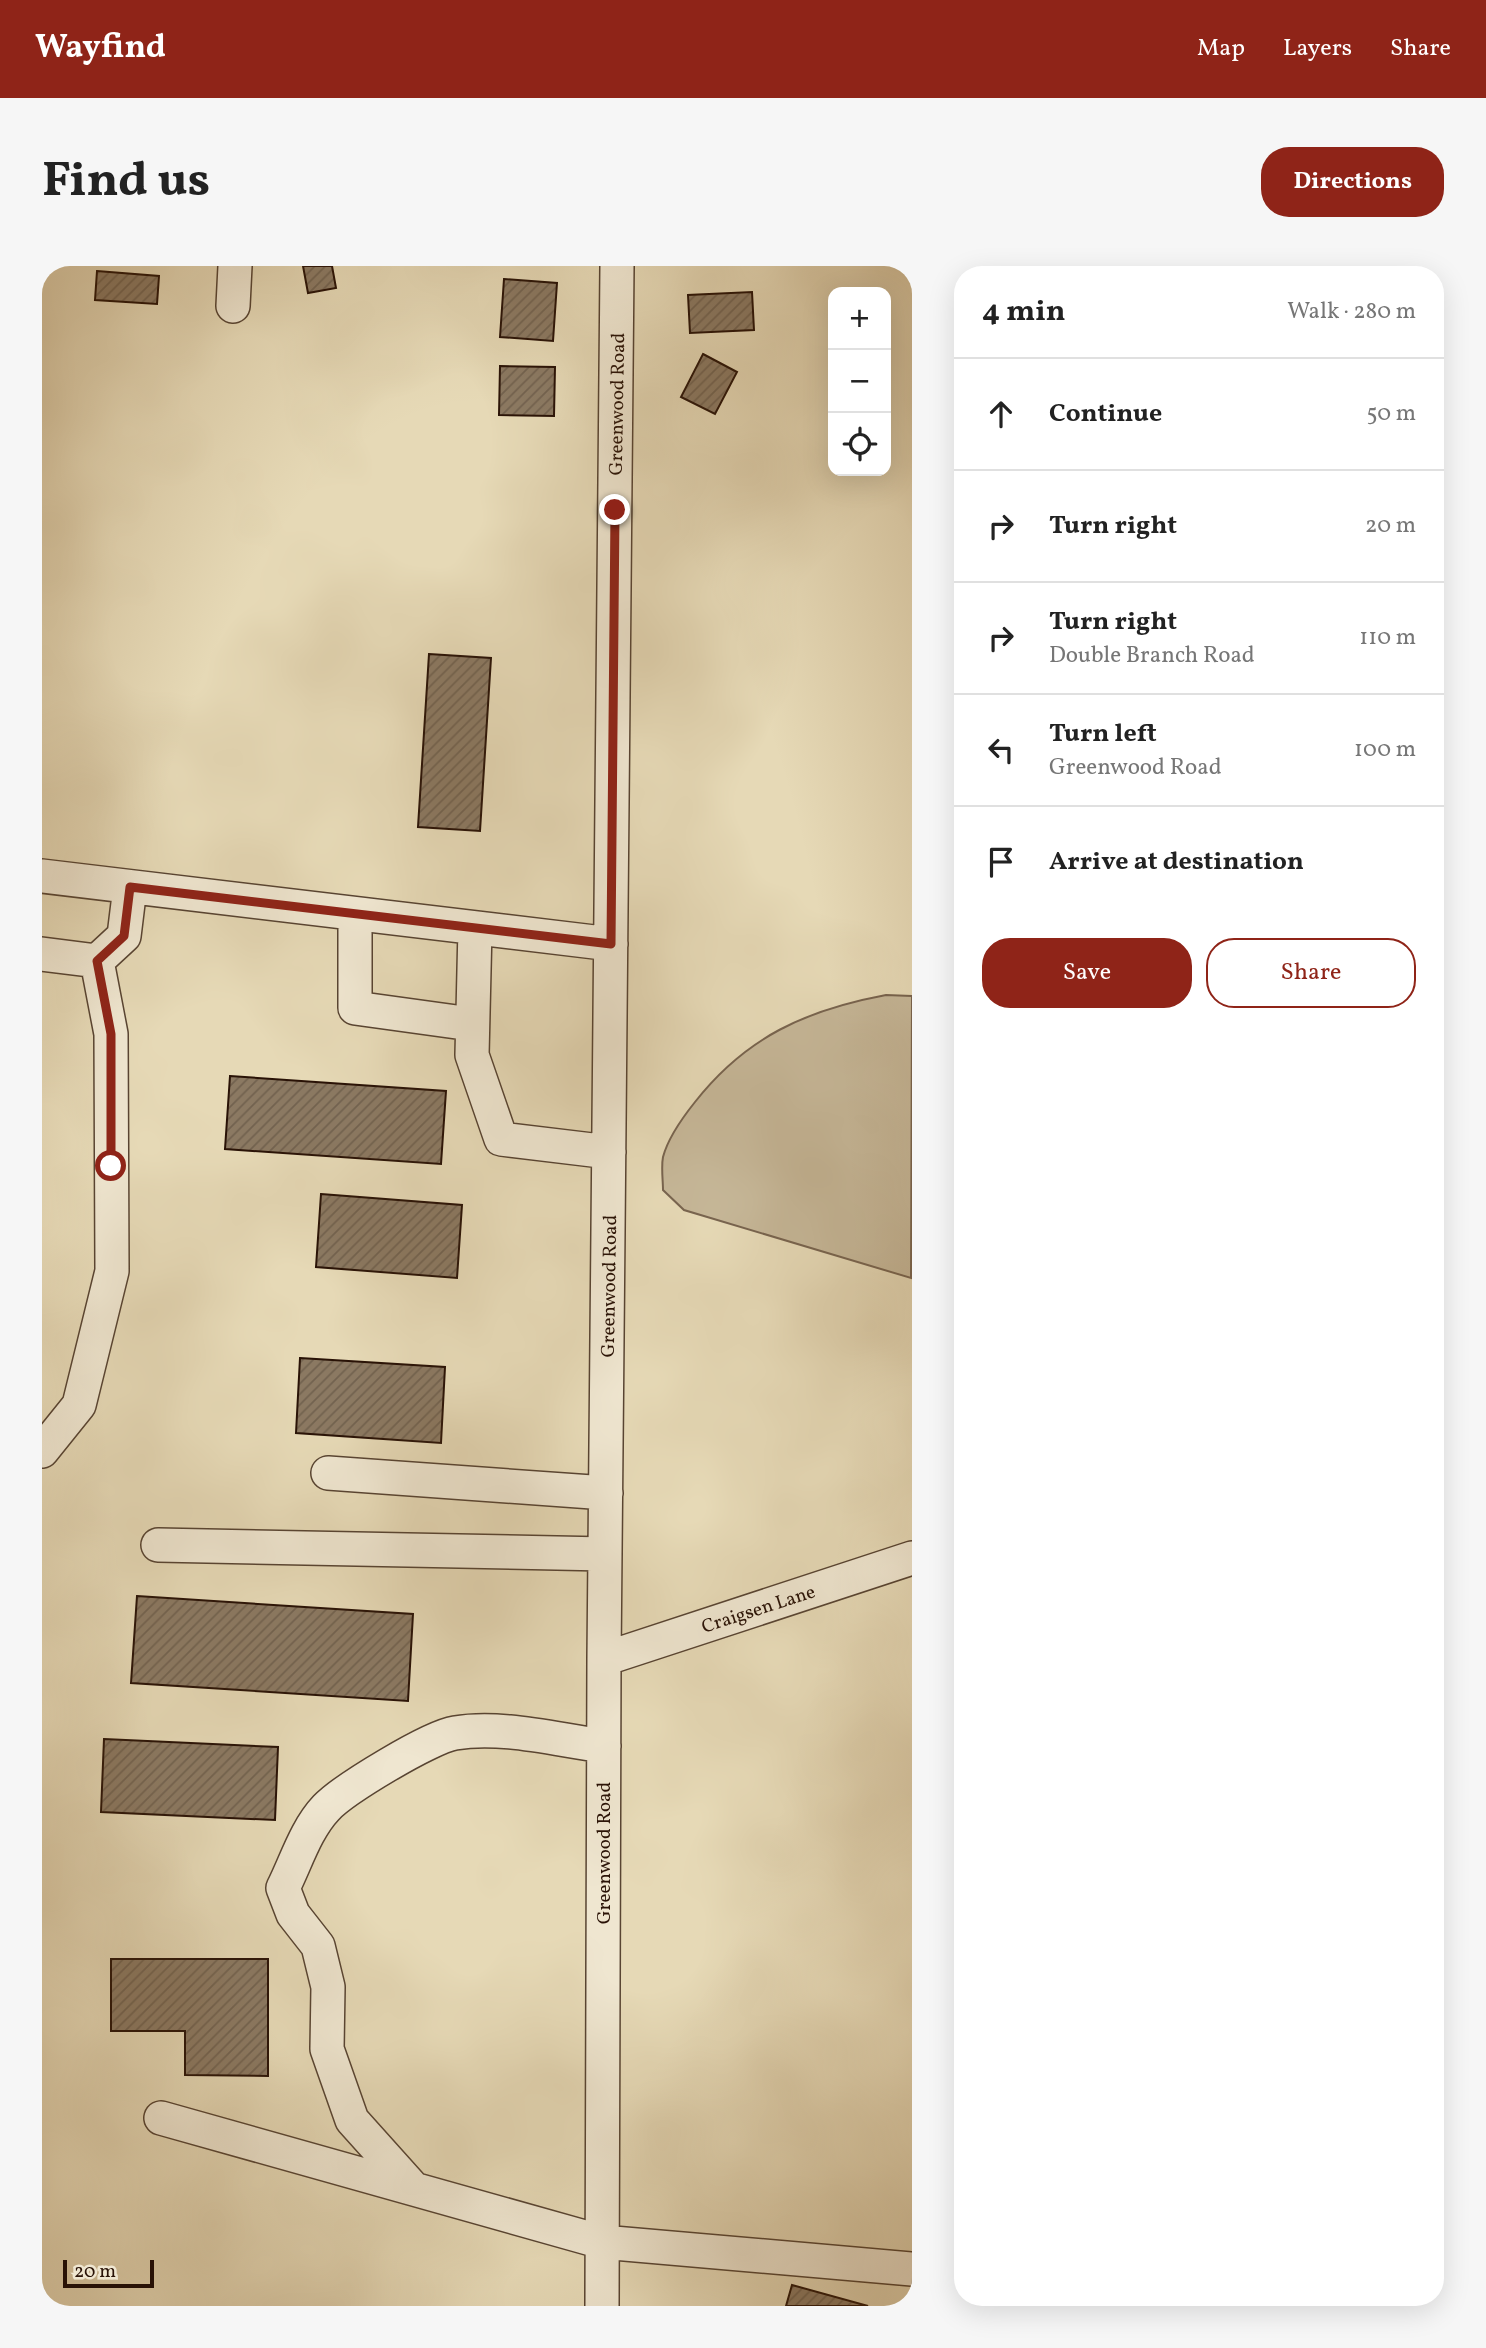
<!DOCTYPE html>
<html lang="en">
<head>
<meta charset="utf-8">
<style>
  body { margin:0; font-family:Vollkorn,serif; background:#f6f6f6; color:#222 }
  .controls { position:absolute; right:21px; top:21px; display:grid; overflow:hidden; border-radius:14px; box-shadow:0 7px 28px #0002 }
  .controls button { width:63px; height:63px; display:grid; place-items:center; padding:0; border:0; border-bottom:2px solid #e0e0e0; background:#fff; color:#222; font:35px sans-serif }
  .scale { position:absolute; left:21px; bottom:18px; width:91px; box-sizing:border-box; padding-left:7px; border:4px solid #291206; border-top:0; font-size:19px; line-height:24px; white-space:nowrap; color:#291206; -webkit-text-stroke:5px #efe6d0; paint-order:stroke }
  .stop { position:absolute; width:21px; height:21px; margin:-16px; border:5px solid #8f2418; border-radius:50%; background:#fff }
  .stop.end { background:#8f2418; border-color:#fff; box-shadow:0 2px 7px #0008 }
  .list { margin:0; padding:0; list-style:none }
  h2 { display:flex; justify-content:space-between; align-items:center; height:91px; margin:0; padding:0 28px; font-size:30px }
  h2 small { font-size:23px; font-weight:400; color:#767676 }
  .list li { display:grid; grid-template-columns:46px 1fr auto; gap:21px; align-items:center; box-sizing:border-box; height:112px; padding:0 28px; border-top:2px solid #e0e0e0 }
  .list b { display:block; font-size:26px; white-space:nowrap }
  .list p { margin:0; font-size:23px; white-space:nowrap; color:#767676 }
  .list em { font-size:23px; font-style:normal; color:#767676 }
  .actions { display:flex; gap:14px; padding:21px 28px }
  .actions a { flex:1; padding:16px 0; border:2px solid #8f2418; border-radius:28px; text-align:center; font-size:24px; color:#8f2418 }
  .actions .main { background:#8f2418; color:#fff }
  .icon { flex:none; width:38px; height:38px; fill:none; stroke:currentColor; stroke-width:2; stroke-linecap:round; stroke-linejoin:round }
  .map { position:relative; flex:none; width:870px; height:2040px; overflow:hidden; border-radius:28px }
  header { display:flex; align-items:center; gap:42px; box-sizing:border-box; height:98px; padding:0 35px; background:#8f2418; color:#fff }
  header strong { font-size:33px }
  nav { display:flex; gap:38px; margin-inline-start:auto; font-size:24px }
  .intro { display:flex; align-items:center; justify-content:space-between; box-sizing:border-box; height:168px; padding:0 42px }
  h1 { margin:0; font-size:49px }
  .button { padding:18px 32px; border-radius:28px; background:#8f2418; color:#fff; font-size:24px; font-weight:700 }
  main { display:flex; gap:42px; padding:0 42px }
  aside { flex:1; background:#fff; border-radius:28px; box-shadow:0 7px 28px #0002 }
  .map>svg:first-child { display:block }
</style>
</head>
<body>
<header>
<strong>Wayfind</strong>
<nav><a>Map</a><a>Layers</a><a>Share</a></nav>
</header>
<div class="intro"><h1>Find us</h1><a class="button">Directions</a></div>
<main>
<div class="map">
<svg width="870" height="2040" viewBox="0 0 870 2040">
  <defs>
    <pattern id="building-hatch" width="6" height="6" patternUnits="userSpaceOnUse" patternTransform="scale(1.75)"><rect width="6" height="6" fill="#8b7962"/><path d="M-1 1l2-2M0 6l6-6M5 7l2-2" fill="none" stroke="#72624f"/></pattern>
  </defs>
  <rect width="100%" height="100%" fill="#e6d9b6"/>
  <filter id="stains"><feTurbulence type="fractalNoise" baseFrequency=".00286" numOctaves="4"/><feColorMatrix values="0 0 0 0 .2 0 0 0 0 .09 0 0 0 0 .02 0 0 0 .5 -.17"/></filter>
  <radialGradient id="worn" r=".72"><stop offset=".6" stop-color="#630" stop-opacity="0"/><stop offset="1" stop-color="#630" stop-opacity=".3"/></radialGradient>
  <path fill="#c6b798" stroke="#78644f" stroke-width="2" d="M844,729L870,730L869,1012L642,944L621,924C621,914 619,901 621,891C626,872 641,851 653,836C704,771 764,744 844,729Z"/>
  <path fill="url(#building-hatch)" stroke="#291206" stroke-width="2" d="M261,0H290L294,22L266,27Z
    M55,5L117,10L115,38L53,34Z
    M462,13L515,17L511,75L458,71Z
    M710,26L712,64L648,67L646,29Z
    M661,88L695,106L673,148L639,131Z
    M458,100L513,101L512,150L457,149Z
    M387,388L449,392L438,565L376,561Z
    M188,810L404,825L399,898L183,883Z
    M279,928L420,939L415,1012L274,1001Z
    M258,1092L403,1101L399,1177L254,1167Z
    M95,1330L371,1348L366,1435L89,1417Z
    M62,1473L236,1481L233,1554L59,1546Z
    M69,1693H226V1810L143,1809V1765H69Z
    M750,2019L826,2040H744Z"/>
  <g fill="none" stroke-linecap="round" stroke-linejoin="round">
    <defs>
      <path id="minor" d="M191,40L193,0
        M0,610L569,678
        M313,648V742L429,758
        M433,662L430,789L459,873L567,886
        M0,688L55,695L82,670L88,621
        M0,1185L37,1139L70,1005L69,768L55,695
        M286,1207L564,1227
        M116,1279L563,1288
        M562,1393L870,1292
        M119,1852L560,1976L870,2003
        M371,1922L310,1854L285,1783L286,1721L276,1680L251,1648L241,1622C254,1596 264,1563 284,1542C302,1523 388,1471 413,1467C460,1459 515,1474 562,1480
        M560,2040L562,1393L575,0"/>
    </defs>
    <use href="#minor" stroke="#584432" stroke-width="36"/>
    <use href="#minor" stroke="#efe6d0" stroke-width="33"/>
  </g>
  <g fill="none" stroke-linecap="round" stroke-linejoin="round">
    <path stroke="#8f2418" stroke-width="9" d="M69,900V768L55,695L82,670L88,621L569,678L573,244"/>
  </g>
  <g text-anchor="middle" stroke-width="5" stroke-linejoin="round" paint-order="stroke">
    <g font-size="19" fill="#291206" stroke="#efe6d0">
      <text transform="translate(574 138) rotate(-89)" y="7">Greenwood Road</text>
      <text transform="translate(566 1020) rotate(-89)" y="7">Greenwood Road</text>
      <text transform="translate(716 1342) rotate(-18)" y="7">Craigsen Lane</text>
      <text transform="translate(561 1587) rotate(-90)" y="7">Greenwood Road</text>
    </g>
  </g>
  <rect width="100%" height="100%" filter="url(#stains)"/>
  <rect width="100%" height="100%" fill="url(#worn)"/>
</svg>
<div class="controls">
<button>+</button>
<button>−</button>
<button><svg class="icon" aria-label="locate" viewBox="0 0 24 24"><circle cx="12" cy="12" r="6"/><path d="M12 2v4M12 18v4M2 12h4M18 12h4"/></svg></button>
</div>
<div class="scale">20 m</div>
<div class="stop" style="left:69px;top:900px"></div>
<div class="stop end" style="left:573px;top:244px"></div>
</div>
<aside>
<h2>4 min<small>Walk · 280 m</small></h2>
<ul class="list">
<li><svg class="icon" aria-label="ahead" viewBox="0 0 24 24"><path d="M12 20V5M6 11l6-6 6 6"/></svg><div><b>Continue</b></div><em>50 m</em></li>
<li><svg class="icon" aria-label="right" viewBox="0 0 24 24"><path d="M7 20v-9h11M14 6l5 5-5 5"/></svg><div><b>Turn right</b></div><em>20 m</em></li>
<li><svg class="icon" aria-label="right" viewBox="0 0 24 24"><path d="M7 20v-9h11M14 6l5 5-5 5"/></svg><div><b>Turn right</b><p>Double Branch Road</p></div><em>110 m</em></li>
<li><svg class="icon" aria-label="left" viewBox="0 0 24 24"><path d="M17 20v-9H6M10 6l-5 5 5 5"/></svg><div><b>Turn left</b><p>Greenwood Road</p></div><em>100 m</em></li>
<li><svg class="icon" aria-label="arrive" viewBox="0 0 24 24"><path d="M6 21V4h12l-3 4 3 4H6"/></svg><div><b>Arrive at destination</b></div></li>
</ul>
<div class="actions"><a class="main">Save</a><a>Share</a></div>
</aside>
</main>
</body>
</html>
